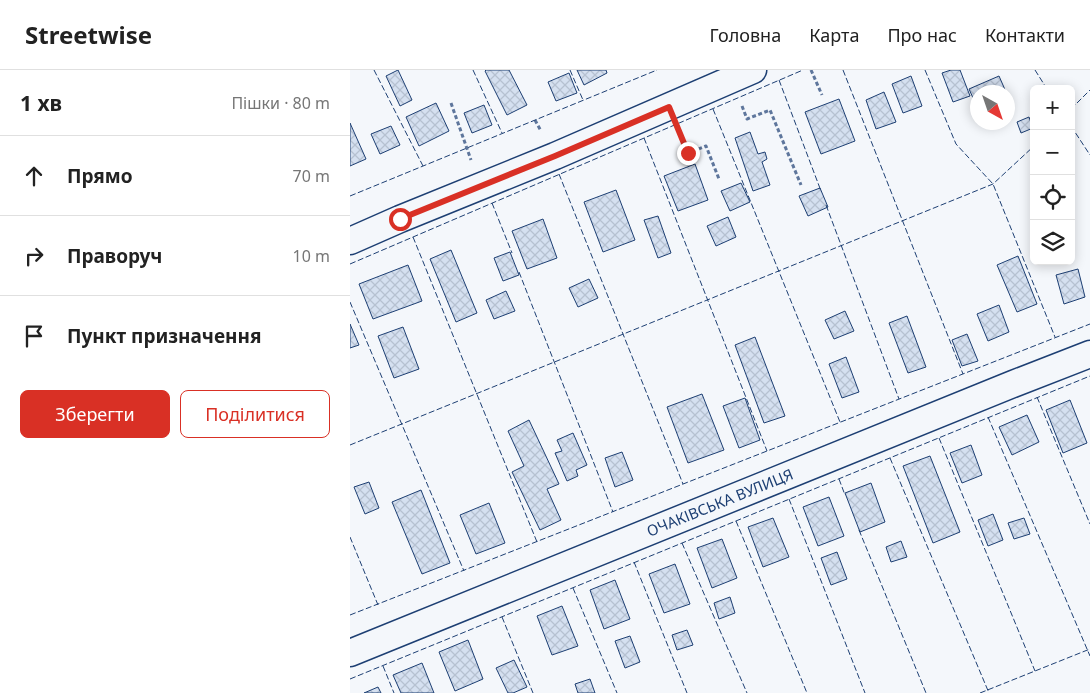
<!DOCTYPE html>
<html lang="uk">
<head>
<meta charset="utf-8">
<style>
  body { margin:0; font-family:"Noto Sans",sans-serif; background:#f6f6f6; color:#222 }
  .controls { position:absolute; right:15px; top:15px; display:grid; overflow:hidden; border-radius:8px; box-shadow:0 2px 12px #0003 }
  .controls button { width:45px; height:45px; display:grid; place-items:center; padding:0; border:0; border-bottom:1px solid #e0e0e0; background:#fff; color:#222; font:25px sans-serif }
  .compass { position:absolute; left:620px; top:15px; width:45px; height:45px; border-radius:50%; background:#fff; box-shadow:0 2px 12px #0003; rotate:140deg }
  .stop { position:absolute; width:15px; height:15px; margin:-11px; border:4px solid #d93025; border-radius:50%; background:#fff }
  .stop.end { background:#d93025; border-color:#fff; box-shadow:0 1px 5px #0008 }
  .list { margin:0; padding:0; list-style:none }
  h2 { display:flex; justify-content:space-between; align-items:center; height:65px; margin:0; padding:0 20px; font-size:21px }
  h2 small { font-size:16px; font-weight:400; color:#767676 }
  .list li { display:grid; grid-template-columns:32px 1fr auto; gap:15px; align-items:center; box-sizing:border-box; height:80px; padding:0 20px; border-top:1px solid #e0e0e0 }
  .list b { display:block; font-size:19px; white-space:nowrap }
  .list em { font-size:16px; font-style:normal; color:#767676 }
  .actions { display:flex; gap:10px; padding:15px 20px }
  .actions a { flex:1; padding:11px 0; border:1px solid #d93025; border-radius:8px; text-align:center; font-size:18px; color:#d93025 }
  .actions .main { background:#d93025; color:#fff }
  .icon { flex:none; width:28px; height:28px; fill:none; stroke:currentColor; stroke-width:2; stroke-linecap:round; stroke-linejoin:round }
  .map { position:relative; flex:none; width:740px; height:623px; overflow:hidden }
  header { display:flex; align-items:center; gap:30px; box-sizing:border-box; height:70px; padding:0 25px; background:#fff; border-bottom:1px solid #e0e0e0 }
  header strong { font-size:24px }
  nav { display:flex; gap:28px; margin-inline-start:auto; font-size:18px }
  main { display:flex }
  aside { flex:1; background:#fff }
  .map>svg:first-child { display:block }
</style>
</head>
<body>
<header>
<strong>Streetwise</strong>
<nav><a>Головна</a><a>Карта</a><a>Про нас</a><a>Контакти</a></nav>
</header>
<main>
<aside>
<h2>1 хв<small>Пішки · 80 m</small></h2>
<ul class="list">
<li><svg class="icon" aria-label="ahead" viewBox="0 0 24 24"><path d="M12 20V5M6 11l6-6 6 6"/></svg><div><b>Прямо</b></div><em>70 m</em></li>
<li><svg class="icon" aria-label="right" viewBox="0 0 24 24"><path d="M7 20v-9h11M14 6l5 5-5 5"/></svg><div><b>Праворуч</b></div><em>10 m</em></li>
<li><svg class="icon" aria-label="arrive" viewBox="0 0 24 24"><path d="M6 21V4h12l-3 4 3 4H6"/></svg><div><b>Пункт призначення</b></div></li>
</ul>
<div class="actions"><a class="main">Зберегти</a><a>Поділитися</a></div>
</aside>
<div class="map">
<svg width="740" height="623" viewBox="0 0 740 623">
  <defs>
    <pattern id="building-cross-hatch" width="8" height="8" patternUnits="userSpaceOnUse" patternTransform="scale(1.25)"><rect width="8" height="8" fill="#d5e0f0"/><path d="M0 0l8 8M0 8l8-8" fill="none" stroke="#b6c1d1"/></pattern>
  </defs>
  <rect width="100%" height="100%" fill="#f4f7fb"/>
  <path fill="url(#building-cross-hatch)" stroke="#1d3f73" d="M48,0L62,30L50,36L36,6Z
    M136,0H159L177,35L157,45L135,1Z
    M227,0H256L257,3L234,15Z
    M601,0H610L620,26L603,32L592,3Z
    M219,3L227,23L206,31L198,12Z
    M561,6L572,36L553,43L542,14Z
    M649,6L656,22H628V39L619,19Z
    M534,22L546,52L526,59L516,30Z
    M658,27L662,38L658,39Z
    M489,29L505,71L471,84L455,42Z
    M86,33L99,61L69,76L56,47Z
    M134,35L142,55L122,63L114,43Z
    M679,47L683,58L671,63L667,52Z
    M0,53L16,89L0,96Z
    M41,56L50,75L30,84L21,64Z
    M400,62L408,84L415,82L417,89L412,92L420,115L403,121L385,68Z
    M345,94L358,130L328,141L314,106Z
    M391,113L400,132L380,141L371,121Z
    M470,118L478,137L458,146L449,126Z
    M266,120L285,170L253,182L234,132Z
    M308,146L321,183L308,188L294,150Z
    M378,147L386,167L366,176L357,156Z
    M193,149L207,188L177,199L162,161Z
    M101,180L127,243L106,252L80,189Z
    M160,182L169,205L153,211L144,188Z
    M668,186L687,234L667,242L647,195Z
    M58,195L72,231L23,249L9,214Z
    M728,199L735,227L714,234L706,205Z
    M239,209L248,228L228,237L219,218Z
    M156,221L165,241L144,249L136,230Z
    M649,235L659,262L638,271L627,244Z
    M495,241L504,261L484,269L475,250Z
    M557,246L576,297L558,303L539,253Z
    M0,254L9,275L0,278Z
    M53,257L69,299L44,308L28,266Z
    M617,264L628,291L612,296L602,270Z
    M405,267L435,346L414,353L385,275Z
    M496,287L509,322L492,328L479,294Z
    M352,324L374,380L338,393L317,337Z
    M395,328L410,370L389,378L373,336Z
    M720,330L737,373L713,383L696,340Z
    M677,345L689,372L662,385L649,357Z
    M179,350L209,414L197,419L211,450L190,460L162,402L174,396L158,361Z
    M223,363L237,395L226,400L228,406L217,411L205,383L212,381L207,370Z
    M621,375L632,405L612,413L600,383Z
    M272,382L283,410L265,417L255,388Z
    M580,386L610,462L583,473L553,396Z
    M19,412L29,438L15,444L4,417Z
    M521,413L535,452L510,462L495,423Z
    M71,420L100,493L72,504L42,432Z
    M479,427L494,466L468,476L453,437Z
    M139,433L155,473L126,484L110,445Z
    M643,444L653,470L638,476L628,450Z
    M423,448L439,487L413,497L398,457Z
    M674,448L680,464L664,469L658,453Z
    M372,469L387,508L362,518L347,478Z
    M551,471L557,487L541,492L536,477Z
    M487,482L497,509L481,515L471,488Z
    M325,494L340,534L314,543L299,504Z
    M265,510L280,549L254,559L240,520Z
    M380,527L385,543L369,549L364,533Z
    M212,536L228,576L202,585L187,546Z
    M337,560L343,575L327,580L322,565Z
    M280,566L290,592L275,598L265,571Z
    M118,570L133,609L105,621L89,582Z
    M164,590L177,617L163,623H158L146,598Z
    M72,593L84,623H51L43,605Z
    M240,609L245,623H228L225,614Z
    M28,617L31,623H14Z"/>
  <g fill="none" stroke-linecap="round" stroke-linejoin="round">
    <defs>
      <path id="street" d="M0,171L50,149L205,86L403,0
        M0,583L663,314L740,284"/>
    </defs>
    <use href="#street" stroke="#1d3f73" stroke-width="29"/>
    <path stroke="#5e769c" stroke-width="3" stroke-dasharray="4 2.5" stroke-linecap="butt" d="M461,0L472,25
      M101,33L121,90
      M392,36L397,49L420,40L451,115
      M185,50L191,61
      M330,63L338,83L356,76L369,109"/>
    <use href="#street" stroke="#f4f7fb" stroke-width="26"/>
    <path stroke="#1d3f73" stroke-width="1" stroke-dasharray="6 2.5" stroke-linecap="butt" d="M24,0L73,96
      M123,0L152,63
      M220,0L233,30
      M493,0L613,304
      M575,0L606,74L643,114L705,267
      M685,0L697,19
      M429,10L471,121
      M363,39L490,352
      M721,39L740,20
      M721,56L740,85
      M294,68L417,381
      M209,104L333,414
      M0,126L307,0
      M142,133L162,183
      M476,135L549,329
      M63,167L187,472
      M0,194L453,0
      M169,202L263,442
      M0,232L114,501
      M687,327L740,454
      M638,347L740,586
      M589,368L685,601
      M0,375L643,114L684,76
      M540,388L639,623
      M489,409L495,425
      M439,429L515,623
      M386,451L457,623
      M509,460L576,623
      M0,467L28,535
      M332,473L397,623
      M284,492L337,623
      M223,518L267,623
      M0,545L740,254
      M152,547L183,623
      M33,596L44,623
      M0,609L740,306
      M630,623L740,579"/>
  </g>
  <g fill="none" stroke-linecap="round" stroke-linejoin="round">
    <path stroke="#d93025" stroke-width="6" d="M50,149L205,86L319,37L338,83"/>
  </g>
  <g text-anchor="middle" stroke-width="4" stroke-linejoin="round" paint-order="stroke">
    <g font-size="15" fill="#1d3f73" stroke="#f4f7fb">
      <text transform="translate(370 433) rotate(-22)" y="5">ОЧАКІВСЬКА ВУЛИЦЯ</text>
    </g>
  </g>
</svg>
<div class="controls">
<button>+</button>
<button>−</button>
<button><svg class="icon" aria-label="locate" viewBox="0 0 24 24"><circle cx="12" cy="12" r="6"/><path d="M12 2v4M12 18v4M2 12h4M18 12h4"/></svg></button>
<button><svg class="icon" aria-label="layers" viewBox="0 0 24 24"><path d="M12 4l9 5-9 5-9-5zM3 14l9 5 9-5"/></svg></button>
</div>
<svg class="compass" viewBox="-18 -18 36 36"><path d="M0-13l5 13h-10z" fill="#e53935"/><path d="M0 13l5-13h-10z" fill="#767676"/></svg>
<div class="stop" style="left:50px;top:149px"></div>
<div class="stop end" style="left:338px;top:83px"></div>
</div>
</main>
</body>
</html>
